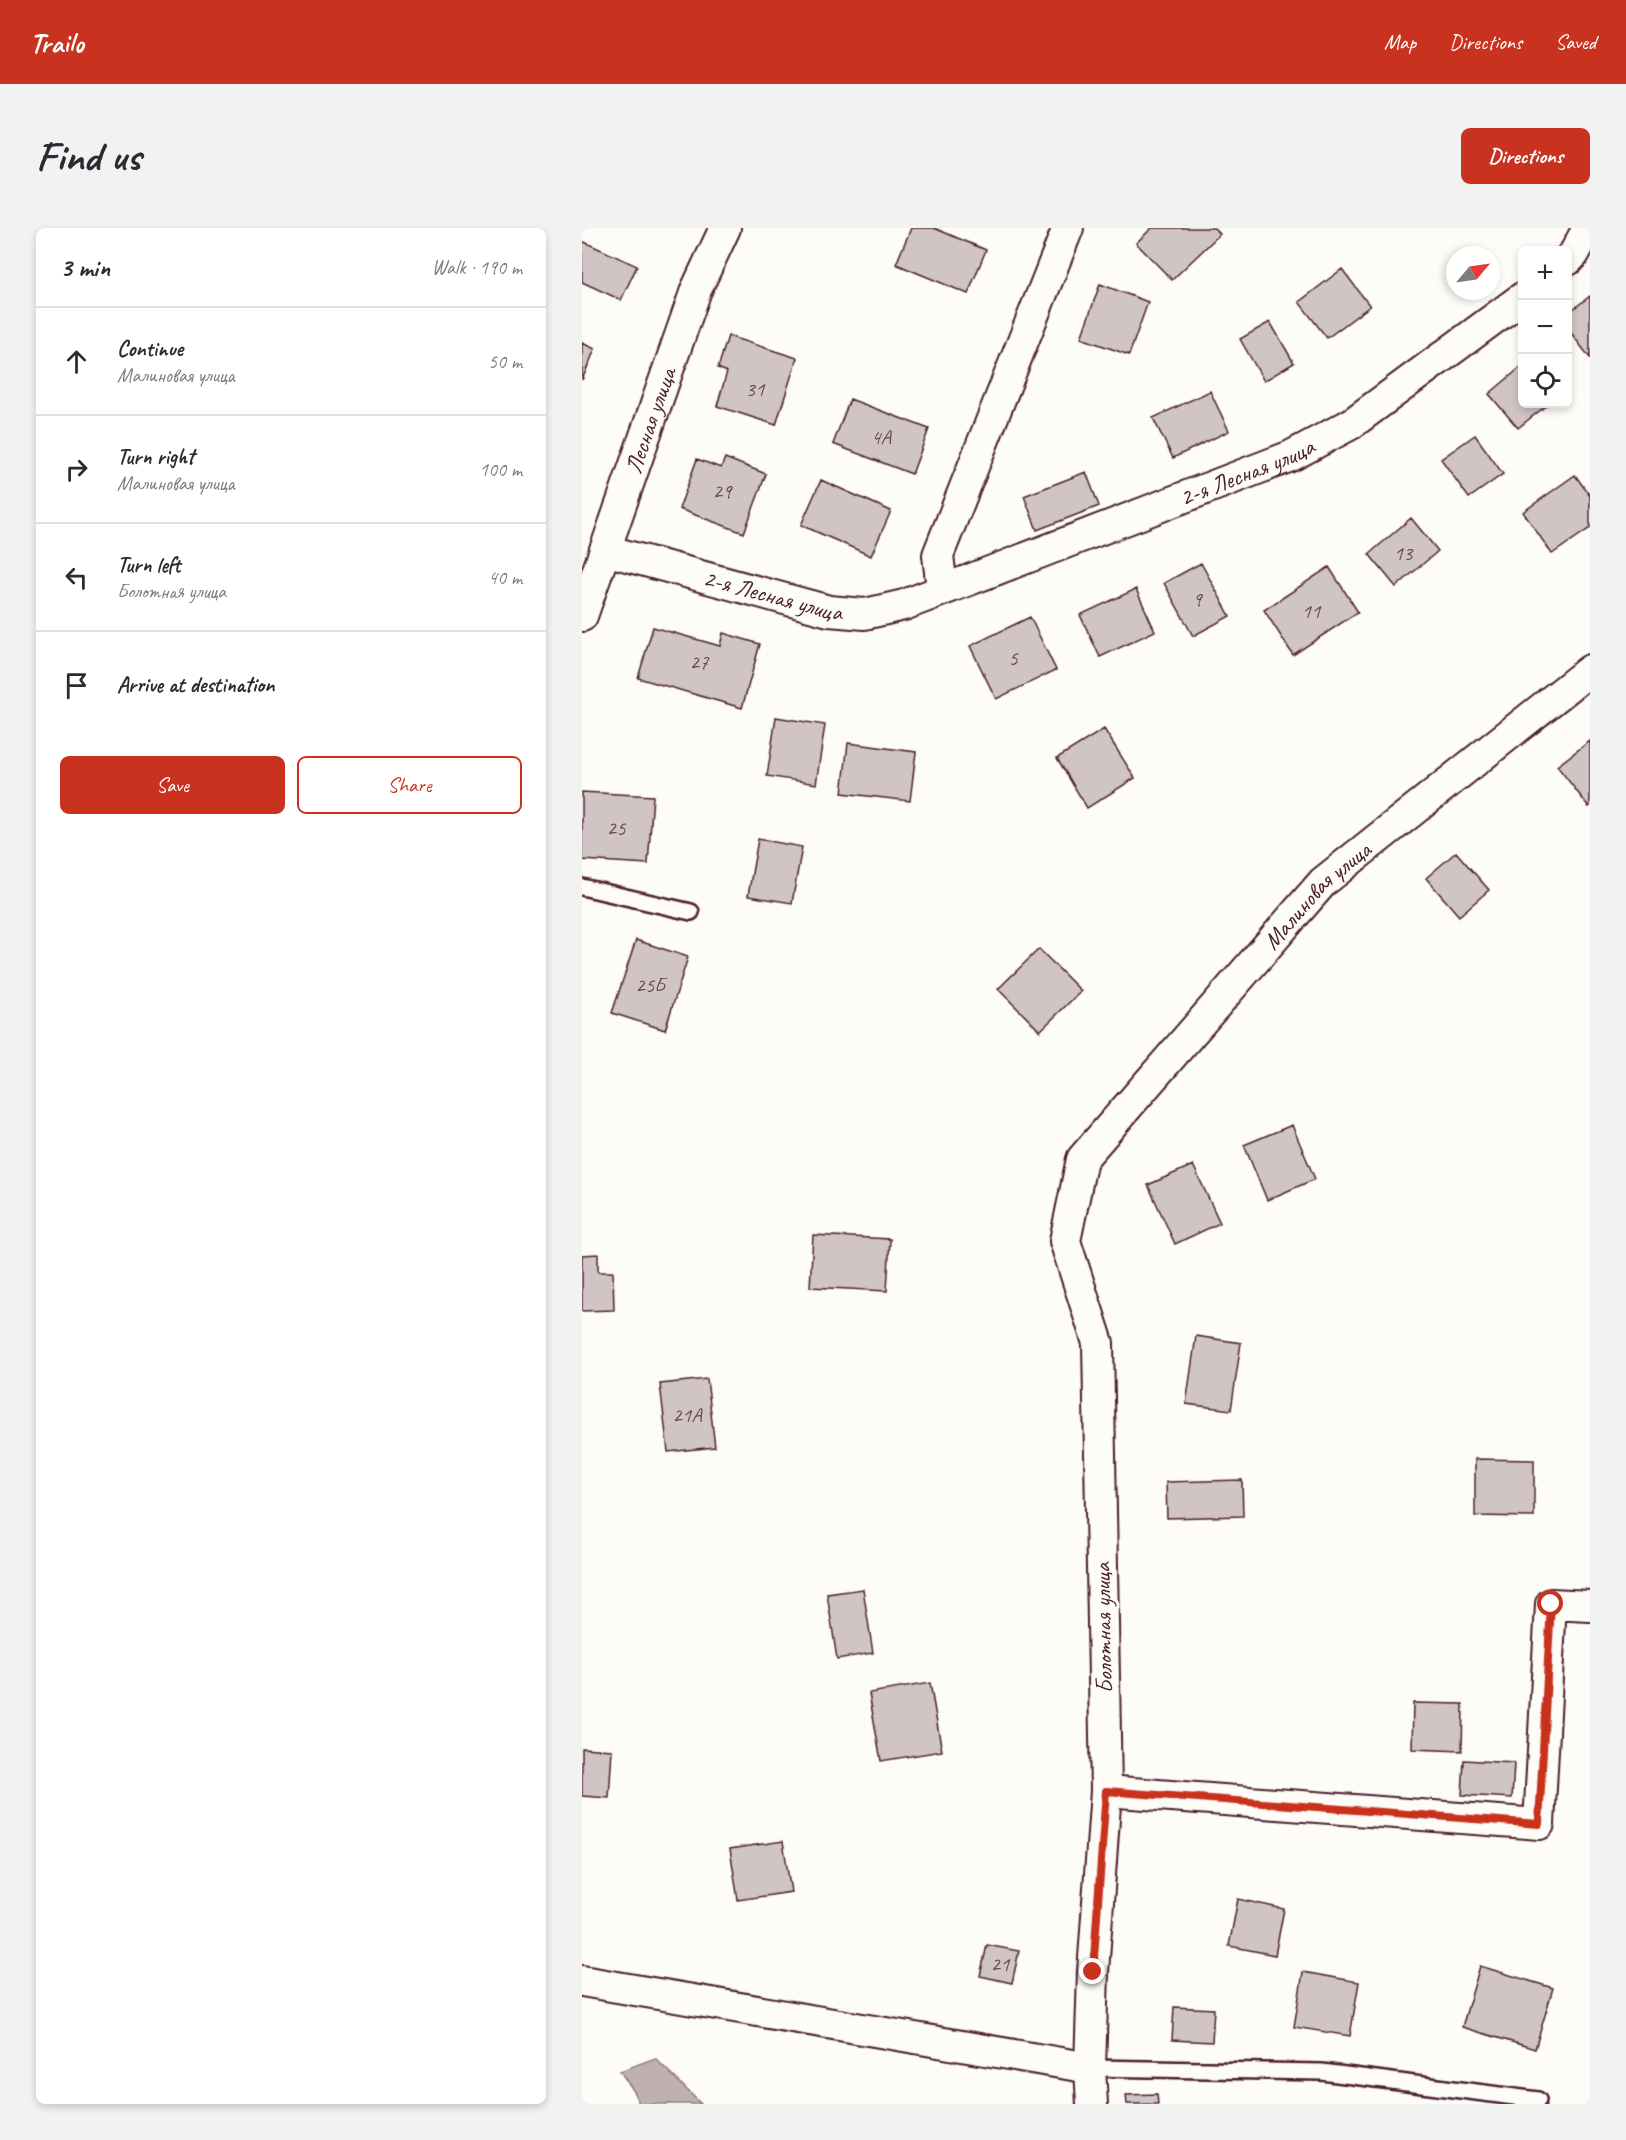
<!DOCTYPE html>
<html lang="en">
<head>
<meta charset="utf-8">
<style>
  body { margin:0; font-family:Caveat,sans-serif; background:#f2f2f3; color:#2b2b33 }
  .controls { position:absolute; right:18px; top:18px; display:grid; overflow:hidden; border-radius:9px; box-shadow:0 3px 9px #0003 }
  .controls button { width:54px; height:54px; display:grid; place-items:center; padding:0; border:0; border-bottom:2px solid #e1e1e2; background:#fff; color:#2b2b33; font:30px sans-serif }
  .compass { position:absolute; left:864px; top:18px; width:54px; height:54px; border-radius:50%; background:#fff; box-shadow:0 3px 9px #0003; rotate:61deg }
  .stop { position:absolute; width:18px; height:18px; margin:-14px; border:4px solid #c8321e; border-radius:50%; background:#fff }
  .stop.end { background:#c8321e; border-color:#fff; box-shadow:0 2px 6px #0008 }
  .list { margin:0; padding:0; list-style:none }
  h2 { display:flex; justify-content:space-between; align-items:center; height:78px; margin:0; padding:0 24px; font-size:26px }
  h2 small { font-size:20px; font-weight:400; color:#7c7c81 }
  .list li { display:grid; grid-template-columns:39px 1fr auto; gap:18px; align-items:center; box-sizing:border-box; height:108px; padding:0 24px; border-top:2px solid #e1e1e2 }
  .list b { display:block; font-size:22px; white-space:nowrap }
  .list p { margin:0; font-size:20px; white-space:nowrap; color:#7c7c81 }
  .list em { font-size:20px; font-style:normal; color:#7c7c81 }
  .actions { display:flex; gap:12px; padding:18px 24px }
  .actions a { flex:1; padding:14px 0; border:2px solid #c8321e; border-radius:9px; text-align:center; font-size:21px; color:#c8321e }
  .actions .main { background:#c8321e; color:#fff }
  .icon { flex:none; width:33px; height:33px; fill:none; stroke:currentColor; stroke-width:2; stroke-linecap:round; stroke-linejoin:round }
  .map { position:relative; flex:none; width:1008px; height:1876px; overflow:hidden; border-radius:9px }
  header { display:flex; align-items:center; gap:36px; box-sizing:border-box; height:84px; padding:0 30px; background:#c8321e; color:#fff }
  header strong { font-size:28px }
  nav { display:flex; gap:33px; margin-inline-start:auto; font-size:21px }
  .intro { display:flex; align-items:center; justify-content:space-between; box-sizing:border-box; height:144px; padding:0 36px }
  h1 { margin:0; font-size:42px }
  .button { padding:15px 27px; border-radius:9px; background:#c8321e; color:#fff; font-size:21px; font-weight:700 }
  main { display:flex; gap:36px; padding:0 36px }
  aside { flex:1; background:#fff; border-radius:9px; box-shadow:0 3px 9px #0003 }
  .map>svg:first-child { display:block }
</style>
</head>
<body>
<header>
<strong>Trailo</strong>
<nav><a>Map</a><a>Directions</a><a>Saved</a></nav>
</header>
<div class="intro"><h1>Find us</h1><a class="button">Directions</a></div>
<main>
<aside>
<h2>3 min<small>Walk · 190 m</small></h2>
<ul class="list">
<li><svg class="icon" aria-label="ahead" viewBox="0 0 24 24"><path d="M12 20V5M6 11l6-6 6 6"/></svg><div><b>Continue</b><p>Малиновая улица</p></div><em>50 m</em></li>
<li><svg class="icon" aria-label="right" viewBox="0 0 24 24"><path d="M7 20v-9h11M14 6l5 5-5 5"/></svg><div><b>Turn right</b><p>Малиновая улица</p></div><em>100 m</em></li>
<li><svg class="icon" aria-label="left" viewBox="0 0 24 24"><path d="M17 20v-9H6M10 6l-5 5 5 5"/></svg><div><b>Turn left</b><p>Болотная улица</p></div><em>40 m</em></li>
<li><svg class="icon" aria-label="arrive" viewBox="0 0 24 24"><path d="M6 21V4h12l-3 4 3 4H6"/></svg><div><b>Arrive at destination</b></div></li>
</ul>
<div class="actions"><a class="main">Save</a><a>Share</a></div>
</aside>
<div class="map">
<svg width="1008" height="1876" viewBox="0 0 1008 1876">
  <rect width="100%" height="100%" fill="#fdfcf7"/>
  <filter id="ink" filterUnits="userSpaceOnUse"><feTurbulence type="fractalNoise" baseFrequency=".0167" numOctaves="2"/><feDisplacementMap in="SourceGraphic" scale="12" xChannelSelector="R" yChannelSelector="G"/><feConvolveMatrix kernelMatrix="1 2 1 2 8 2 1 2 1" color-interpolation-filters="sRGB"/></filter>
  <g filter="url(#ink)">
    <path fill="#c0b1b1" stroke="#91777b" stroke-width="1.5" d="M73,1830L119,1876H57L53,1865L38,1843Z"/>
    <path fill="#d0c5c4" stroke="#4a1f2b" stroke-width="1.5" d="M329,0H352L404,22L386,66L314,36Z
      M570,0H632L638,6L590,52L554,15Z
      M0,13L55,38L39,72L0,54Z
      M760,41L788,78L745,110L717,74Z
      M518,56L566,74L547,127L499,110Z
      M1008,68V130L986,101V85Z
      M688,94L712,135L682,153L658,111Z
      M146,108L215,130L194,197L135,178L145,144L136,140Z
      M0,115L13,121L0,152Z
      M940,138V176H966L936,200L907,166Z
      M628,163L647,203L591,230L571,190Z
      M268,171L347,201L330,246L251,216Z
      M893,207L921,246L887,270L859,231Z
      M143,230L184,246L162,305L97,281L115,231L139,240Z
      M504,244L517,278L455,302L442,268Z
      M993,247L1008,268V300L970,326L941,284Z
      M239,252L309,283L289,328L219,297Z
      M829,290L856,323L814,359L787,326Z
      M619,335L648,388L611,408L582,355Z
      M747,339L776,384L711,427L682,382Z
      M554,361L573,403L518,429L498,387Z
      M448,389L474,442L414,471L388,418Z
      M71,399L138,418L141,405L178,416L160,480L56,450Z
      M194,489L243,497L234,556L185,548Z
      M522,501L553,550L505,580L475,530Z
      M1008,513V578L1007,579L975,538Z
      M266,515L334,524L328,573L260,565Z
      M0,564L71,568L66,636L0,632Z
      M176,611L220,619L210,675L166,668Z
      M874,624L907,662L877,688L844,650Z
      M54,712L106,729L83,802L30,785Z
      M457,721L499,763L458,803L416,761Z
      M710,897L733,951L685,972L662,917Z
      M611,937L638,995L593,1016L566,957Z
      M231,1007L308,1011L305,1063L228,1059Z
      M16,1026V1044H31L32,1082L0,1083V1027Z
      M614,1108L659,1115L649,1182L604,1176Z
      M125,1151L133,1219L86,1224L78,1156Z
      M893,1231L952,1232V1289L893,1288Z
      M660,1252L661,1288L585,1290L584,1254Z
      M281,1361L291,1425L255,1431L245,1366Z
      M348,1455L360,1523L299,1533L287,1465Z
      M831,1475L881,1476L880,1523L830,1521Z
      M0,1520L30,1522L27,1570L0,1568Z
      M882,1532L932,1535L930,1570L880,1567Z
      M201,1613L209,1664L156,1672L148,1621Z
      M656,1671L702,1681L693,1727L647,1718Z
      M405,1717L437,1723L430,1755L398,1748Z
      M898,1738L971,1760L953,1821L880,1799Z
      M721,1744L777,1754L768,1808L712,1799Z
      M592,1779L632,1781L630,1814L590,1812Z
      M575,1866L576,1876H545L544,1867Z"/>
    <g fill="none" stroke-linecap="round" stroke-linejoin="round">
      <defs>
        <path id="lane" d="M0,659L109,684
          M508,1840L740,1844L956,1872"/>
        <g id="street">
          <path d="M986,32L992,26L1006,0"/>
          <path id="s1" d="M23,322L247,383L283,386L322,377L709,228L769,196L940,70"/>
          <path d="M360,361L356,327L486,0"/>
          <path id="s2" d="M0,388L114,62L143,0"/>
          <path d="M524,1563L957,1596L969,1376L1008,1378"/>
          <path d="M0,1753L508,1840"/>
          <path id="s3" d="M510,1876L508,1840L511,1744L524,1563L516,1115L483,1013L500,931L741,654L1008,442"/>
        </g>
      </defs>
      <use href="#lane" stroke="#4a1f2b" stroke-width="20"/>
      <use href="#street" stroke="#4a1f2b" stroke-width="34"/>
      <use href="#lane" stroke="#fdfcf7" stroke-width="15"/>
      <use href="#street" stroke="#fdfcf7" stroke-width="30"/>
    </g>
  </g>
  <g fill="none" stroke-linecap="round" stroke-linejoin="round" filter="url(#ink)">
    <path stroke="#c8321e" stroke-width="8" d="M511,1744L524,1563L957,1596L969,1376"/>
  </g>
  <g text-anchor="middle" stroke-width="6" stroke-linejoin="round" paint-order="stroke">
    <g font-size="21" fill="#6c4851">
      <text x="173" y="168">31</text>
      <text x="299" y="216">4А</text>
      <text x="140" y="270">29</text>
      <text x="821" y="332">13</text>
      <text x="615" y="378">9</text>
      <text x="729" y="390">11</text>
      <text x="431" y="437">5</text>
      <text x="117" y="441">27</text>
      <text x="34" y="607">25</text>
      <text x="68" y="764">25Б</text>
      <text x="105" y="1194">21А</text>
      <text x="418" y="1743">21</text>
    </g>
    <g font-size="24" fill="#4a1f2b" stroke="#fdfcf7">
      <text dy="8" stroke="none"><textPath href="#s2" startOffset="207">Лесная улица</textPath></text>
      <text dy="8" stroke="none"><textPath href="#s1" startOffset="676">2-я Лесная улица</textPath></text>
      <text dy="8" stroke="none"><textPath href="#s1" startOffset="174">2-я Лесная улица</textPath></text>
      <text dy="8" stroke="none"><textPath href="#s3" startOffset="1306">Малиновая улица</textPath></text>
      <text transform="translate(521 1400) rotate(-91)" y="8">Болотная улица</text>
    </g>
  </g>
</svg>
<div class="controls">
<button>+</button>
<button>−</button>
<button><svg class="icon" aria-label="locate" viewBox="0 0 24 24"><circle cx="12" cy="12" r="6"/><path d="M12 2v4M12 18v4M2 12h4M18 12h4"/></svg></button>
</div>
<svg class="compass" viewBox="-18 -18 36 36"><path d="M0-13l5 13h-10z" fill="#e53935"/><path d="M0 13l5-13h-10z" fill="#7c7c81"/></svg>
<div class="stop" style="left:969px;top:1376px"></div>
<div class="stop end" style="left:511px;top:1744px"></div>
</div>
</main>
</body>
</html>
